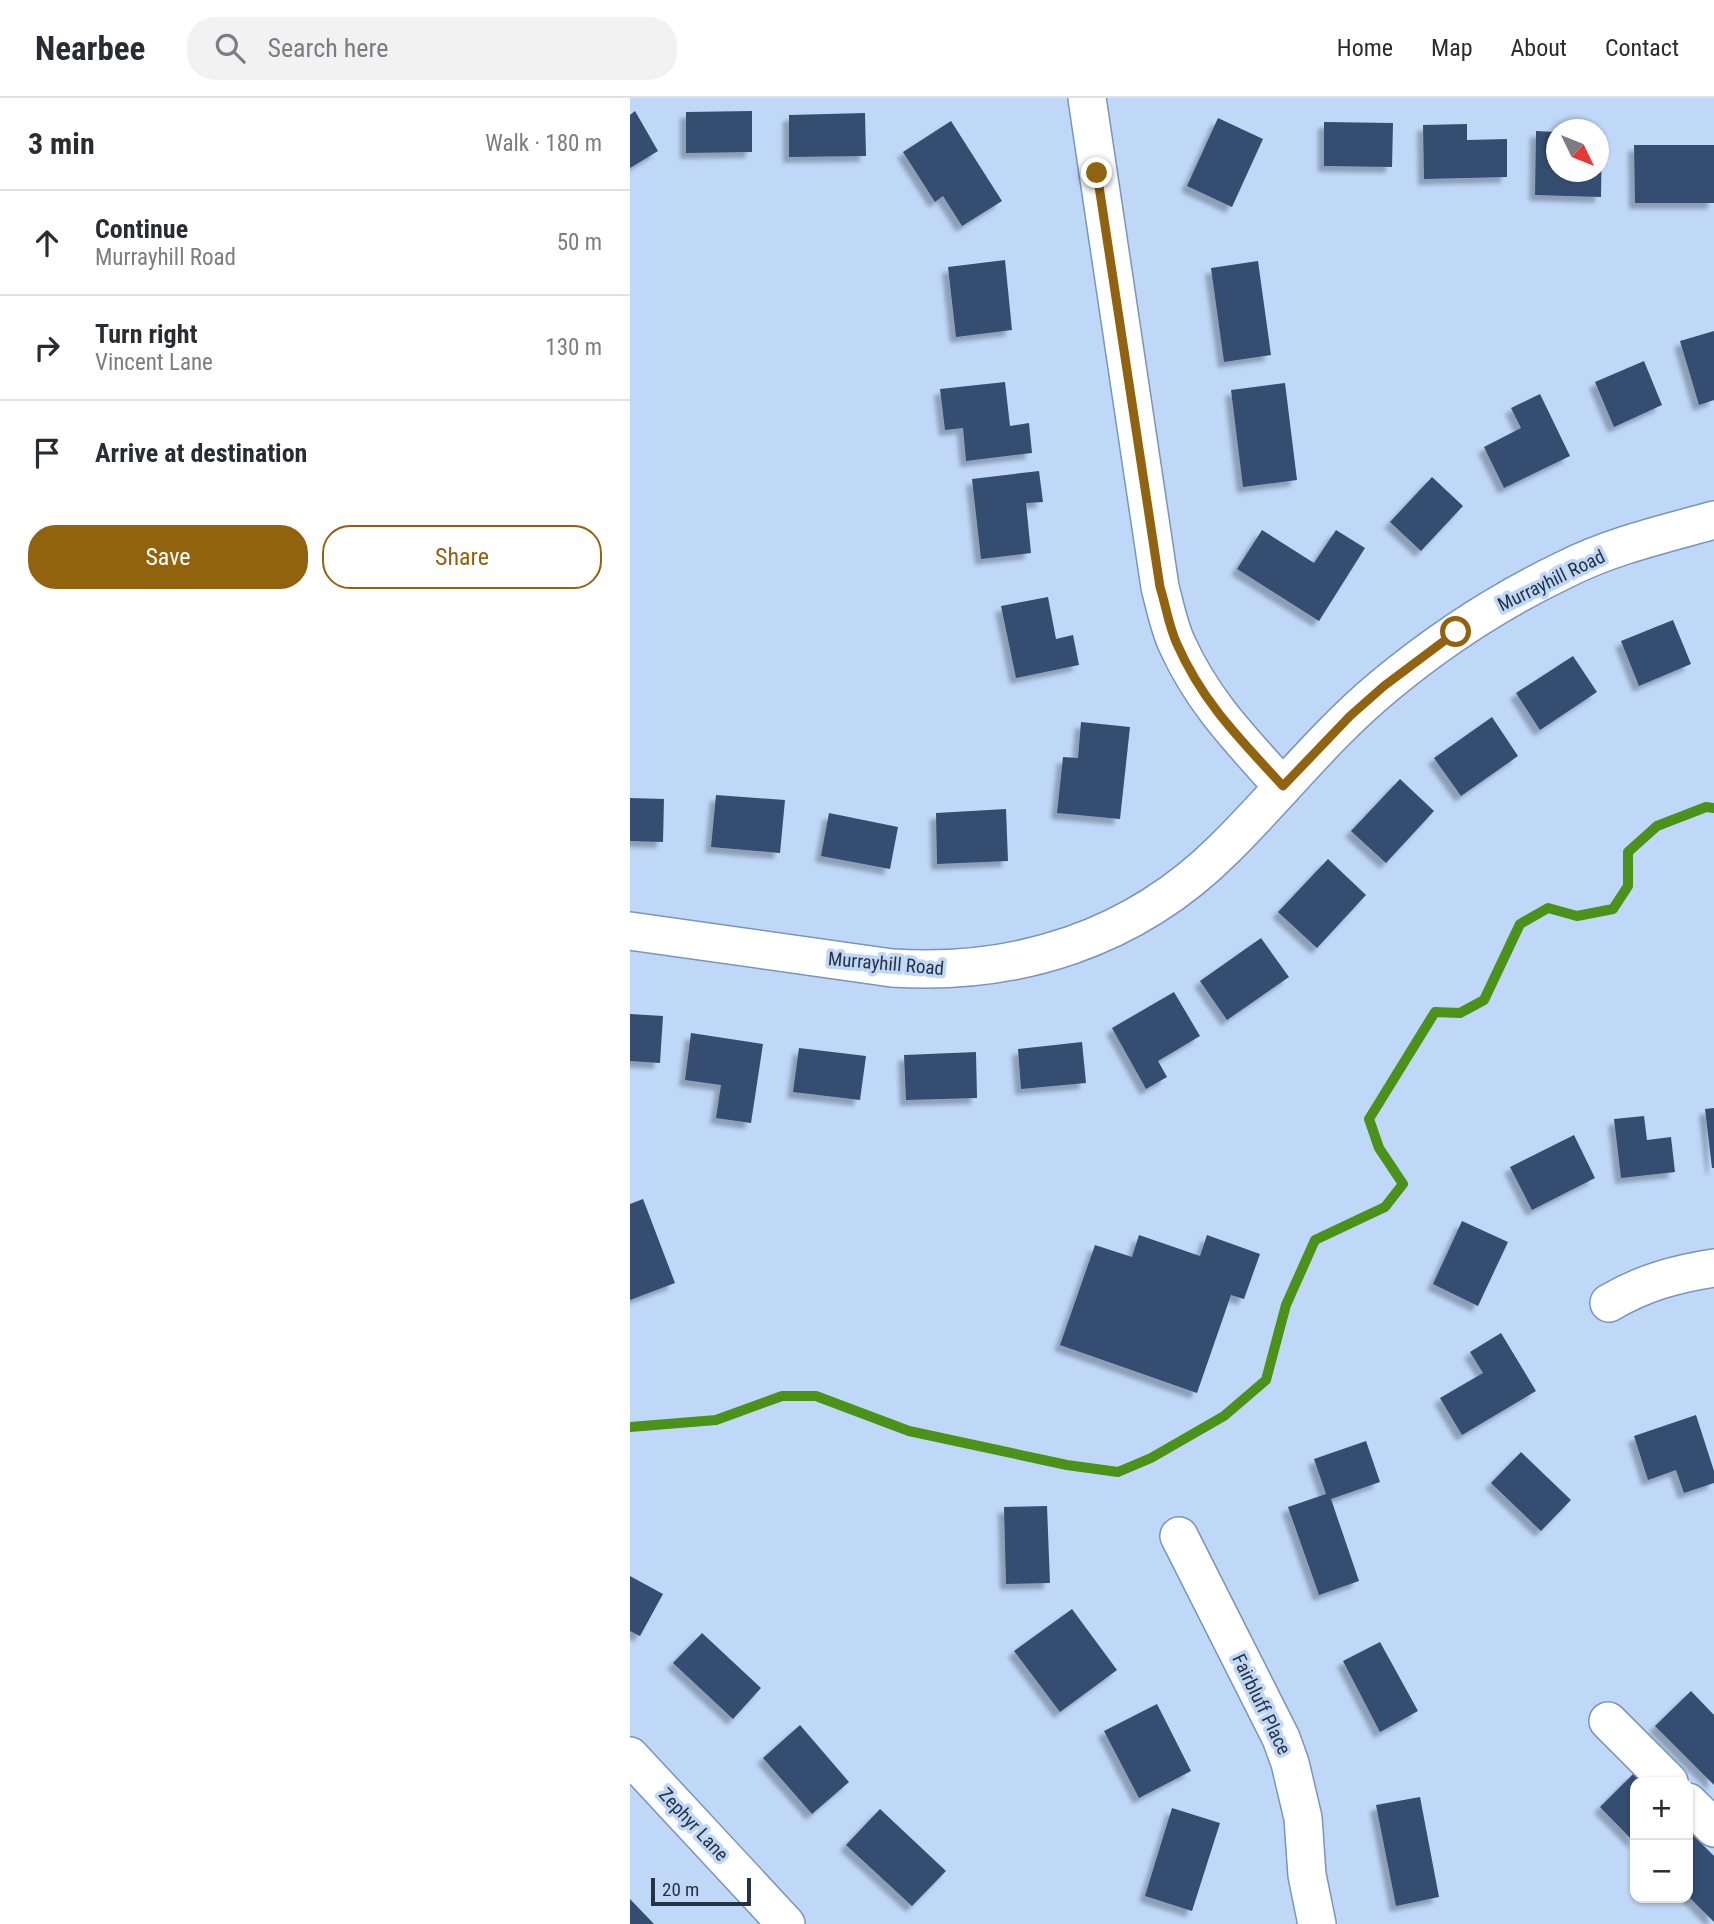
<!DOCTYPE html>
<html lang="en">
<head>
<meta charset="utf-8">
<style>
  body { margin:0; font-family:"Roboto Condensed",sans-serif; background:#f2f2f3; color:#2b2b33 }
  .controls { position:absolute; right:21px; bottom:21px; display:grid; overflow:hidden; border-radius:14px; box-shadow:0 2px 5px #0004 }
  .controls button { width:63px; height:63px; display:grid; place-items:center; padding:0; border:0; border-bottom:2px solid #e1e1e2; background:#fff; color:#2b2b33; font:35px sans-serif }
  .compass { position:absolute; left:916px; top:21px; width:63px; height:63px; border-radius:50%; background:#fff; box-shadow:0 2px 5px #0004; rotate:133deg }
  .scale { position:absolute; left:21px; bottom:18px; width:100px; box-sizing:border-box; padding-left:7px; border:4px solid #273242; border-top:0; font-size:19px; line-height:24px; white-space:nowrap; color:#273242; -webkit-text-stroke:5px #c0d8f8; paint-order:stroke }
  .stop { position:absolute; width:21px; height:21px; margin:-16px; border:5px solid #91630e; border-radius:50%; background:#fff }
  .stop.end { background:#91630e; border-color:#fff; box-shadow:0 2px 7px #0008 }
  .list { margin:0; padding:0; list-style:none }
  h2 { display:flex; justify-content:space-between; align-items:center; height:91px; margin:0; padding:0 28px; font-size:30px }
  h2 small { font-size:23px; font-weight:400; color:#7c7c81 }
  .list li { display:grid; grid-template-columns:46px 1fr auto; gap:21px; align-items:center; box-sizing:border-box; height:105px; padding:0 28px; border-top:2px solid #e1e1e2 }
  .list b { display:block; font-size:26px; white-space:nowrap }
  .list p { margin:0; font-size:23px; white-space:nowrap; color:#7c7c81 }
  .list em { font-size:23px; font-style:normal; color:#7c7c81 }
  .actions { display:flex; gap:14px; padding:21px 28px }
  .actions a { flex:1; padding:16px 0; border:2px solid #91630e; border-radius:28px; text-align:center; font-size:24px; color:#91630e }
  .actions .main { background:#91630e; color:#fff }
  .icon { flex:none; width:38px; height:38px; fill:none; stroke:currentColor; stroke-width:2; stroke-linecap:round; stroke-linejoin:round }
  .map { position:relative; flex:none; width:1084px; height:1826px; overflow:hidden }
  header { display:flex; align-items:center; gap:42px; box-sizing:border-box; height:98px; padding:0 35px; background:#fff; border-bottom:2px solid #e1e1e2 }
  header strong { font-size:33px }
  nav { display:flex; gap:38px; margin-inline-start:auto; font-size:24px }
  .search { width:490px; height:63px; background:#f2f2f3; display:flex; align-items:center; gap:18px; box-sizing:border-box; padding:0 24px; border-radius:28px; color:#7c7c81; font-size:26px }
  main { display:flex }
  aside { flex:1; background:#fff }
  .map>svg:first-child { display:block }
</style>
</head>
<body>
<header>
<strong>Nearbee</strong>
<div class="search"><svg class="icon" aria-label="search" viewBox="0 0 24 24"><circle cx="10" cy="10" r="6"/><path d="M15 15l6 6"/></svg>Search here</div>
<nav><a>Home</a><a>Map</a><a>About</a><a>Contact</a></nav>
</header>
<main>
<aside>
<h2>3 min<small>Walk · 180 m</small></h2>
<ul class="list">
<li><svg class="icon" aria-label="ahead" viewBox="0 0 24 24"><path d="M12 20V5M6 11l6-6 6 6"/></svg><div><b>Continue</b><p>Murrayhill Road</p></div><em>50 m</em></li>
<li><svg class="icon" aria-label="right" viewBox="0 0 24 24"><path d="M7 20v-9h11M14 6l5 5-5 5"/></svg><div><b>Turn right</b><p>Vincent Lane</p></div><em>130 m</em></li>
<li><svg class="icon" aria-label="arrive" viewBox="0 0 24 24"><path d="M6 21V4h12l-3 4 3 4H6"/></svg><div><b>Arrive at destination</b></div></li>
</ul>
<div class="actions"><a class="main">Save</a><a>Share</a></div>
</aside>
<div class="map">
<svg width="1084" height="1826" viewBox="0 0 1084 1826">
  <defs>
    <filter id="shadow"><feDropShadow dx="-6" dy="6" stdDeviation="2" flood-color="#0004"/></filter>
  </defs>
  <rect width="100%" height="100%" fill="#c0d8f8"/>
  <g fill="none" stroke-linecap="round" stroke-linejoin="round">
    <path stroke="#4b9219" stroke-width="10" d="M0,1329L86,1322L152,1298H186L279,1333L437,1367L488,1374L521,1360L594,1318L636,1282L656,1207L685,1142L755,1109L773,1086L749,1050L739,1021L805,914L830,915L854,902L890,826L918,810L947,818L983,811L998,788V754L1027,728L1076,709L1084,710"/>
  </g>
  <path fill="#354e6f" filter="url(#shadow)" d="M5,13L28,53L0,70V17Z
    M122,13V54L56,55V14Z
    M235,15L236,58L159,59V17Z
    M588,20L633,41L602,109L557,88Z
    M321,23L372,103L332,128L313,98L305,104L273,54Z
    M694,24L763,25L762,69L694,68Z
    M837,26V42L877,41V79L794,81L793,27Z
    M906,33L926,34V74H969V35H972L971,99L905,97Z
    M1004,47H1084V105H1005Z
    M375,162L382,232L326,239L318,169Z
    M628,163L641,257L594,264L581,170Z
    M1084,233V302L1069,307L1050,243Z
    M1014,263L1032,307L984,329L965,284Z
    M375,284L380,328L399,325L402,355L336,363L333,330L315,332L310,291Z
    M655,285L667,382L613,389L601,292Z
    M910,296L940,358L874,390L854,349L891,330L881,310Z
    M409,373L413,404L396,405L401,455L351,461L342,381Z
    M802,379L833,408L791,453L760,424Z
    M632,432L684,465L706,432L735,450L689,523L607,471Z
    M418,499L426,541L443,537L449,567L386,580L371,508Z
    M1043,522L1061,566L1009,588L991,543Z
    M943,558L967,594L910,632L886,595Z
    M862,619L888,658L831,698L804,660Z
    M451,624L500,629L490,721L427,715L433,659L448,660Z
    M770,681L804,713L756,765L721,733Z
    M86,697L155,702L150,755L81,749Z
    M0,700L34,701L33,744L0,743Z
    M376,711L378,763L307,766L306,715Z
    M199,715L268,729L260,771L191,758Z
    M698,761L736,797L687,850L648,814Z
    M631,840L659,879L597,922L570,883Z
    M544,894L570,938L528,963L537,979L516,991L482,930Z
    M0,916L33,918L30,965L0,963Z
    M61,935L133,946L121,1025L86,1020L91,987L55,982Z
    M452,944L456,985L391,991L388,951Z
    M169,950L236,958L230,1002L163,994Z
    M346,954L347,1000L276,1002L274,957Z
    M1084,1010V1070H1082L1075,1011Z
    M1014,1018L1017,1042L1041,1039L1045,1074L991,1080L984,1021Z
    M944,1037L965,1080L902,1112L880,1069Z
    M13,1101L45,1185L0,1202V1106Z
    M832,1123L878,1144L848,1208L803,1186Z
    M509,1137L570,1158L577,1137L630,1156L614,1201L601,1197L567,1295L430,1247L465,1147L502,1159Z
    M871,1235L906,1293L832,1337L810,1300L853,1275L840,1254Z
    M1066,1317L1084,1373V1385L1054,1395L1046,1372L1018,1382L1004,1338Z
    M736,1343L750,1384L701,1401L729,1483L689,1497L658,1409L696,1396L684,1361Z
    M891,1354L941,1402L911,1433L861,1385Z
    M417,1408L420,1485L376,1486L374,1409Z
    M0,1478L33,1496L10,1538L0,1533Z
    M442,1511L487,1572L430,1614L384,1553Z
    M72,1535L131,1590L103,1621L43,1565Z
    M750,1544L788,1613L750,1634L713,1563Z
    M1061,1593L1084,1617V1687L1025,1628Z
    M527,1606L561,1673L509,1700L474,1633Z
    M170,1627L219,1684L182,1716L133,1660Z
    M1003,1676L1011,1684H1005V1745L970,1709Z
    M790,1699L809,1799L766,1808L746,1707Z
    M542,1710L590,1725L562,1813L515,1798Z
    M250,1711L316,1773L282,1808L216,1747Z
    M1058,1732L1084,1758V1824L1058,1798Z
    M0,1801L24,1826H0Z"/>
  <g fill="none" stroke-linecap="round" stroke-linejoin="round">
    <defs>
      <path id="minor" d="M457,0L530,489C535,508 539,529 547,546C573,604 611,642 653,689
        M0,833L262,870C387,878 504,841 594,751C648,698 694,638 753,589C808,543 869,503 934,472C981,448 1034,436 1084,422
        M979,1205C1013,1185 1045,1176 1084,1170
        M549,1438L651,1640L660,1665L673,1720L677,1777L687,1826
        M978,1623L1039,1684
        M0,1658L156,1826
        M1058,1704L1084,1730"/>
    </defs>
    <use href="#minor" stroke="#7a95ba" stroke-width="40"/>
    <use href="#minor" stroke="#fff" stroke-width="37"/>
  </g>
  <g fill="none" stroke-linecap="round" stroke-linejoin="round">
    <path stroke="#91630e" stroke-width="9" d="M467,75L530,489C536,508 539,529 547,546C573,605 610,641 653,688L720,618L754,588L826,534"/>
  </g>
  <g text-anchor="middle" stroke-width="7" stroke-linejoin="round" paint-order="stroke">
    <g font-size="19" fill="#273242" stroke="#c0d8f8">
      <text transform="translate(921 482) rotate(-26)" y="7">Murrayhill Road</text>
      <text transform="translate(256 865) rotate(5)" y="7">Murrayhill Road</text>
      <text transform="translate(632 1606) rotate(64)" y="7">Fairbluff Place</text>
      <text transform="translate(64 1726) rotate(47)" y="7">Zephyr Lane</text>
    </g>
  </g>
</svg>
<div class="controls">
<button>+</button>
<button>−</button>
</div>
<svg class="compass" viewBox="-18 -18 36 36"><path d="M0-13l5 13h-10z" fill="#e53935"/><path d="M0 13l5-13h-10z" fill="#7c7c81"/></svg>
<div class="scale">20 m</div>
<div class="stop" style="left:826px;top:534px"></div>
<div class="stop end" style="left:467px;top:75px"></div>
</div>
</main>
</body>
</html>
